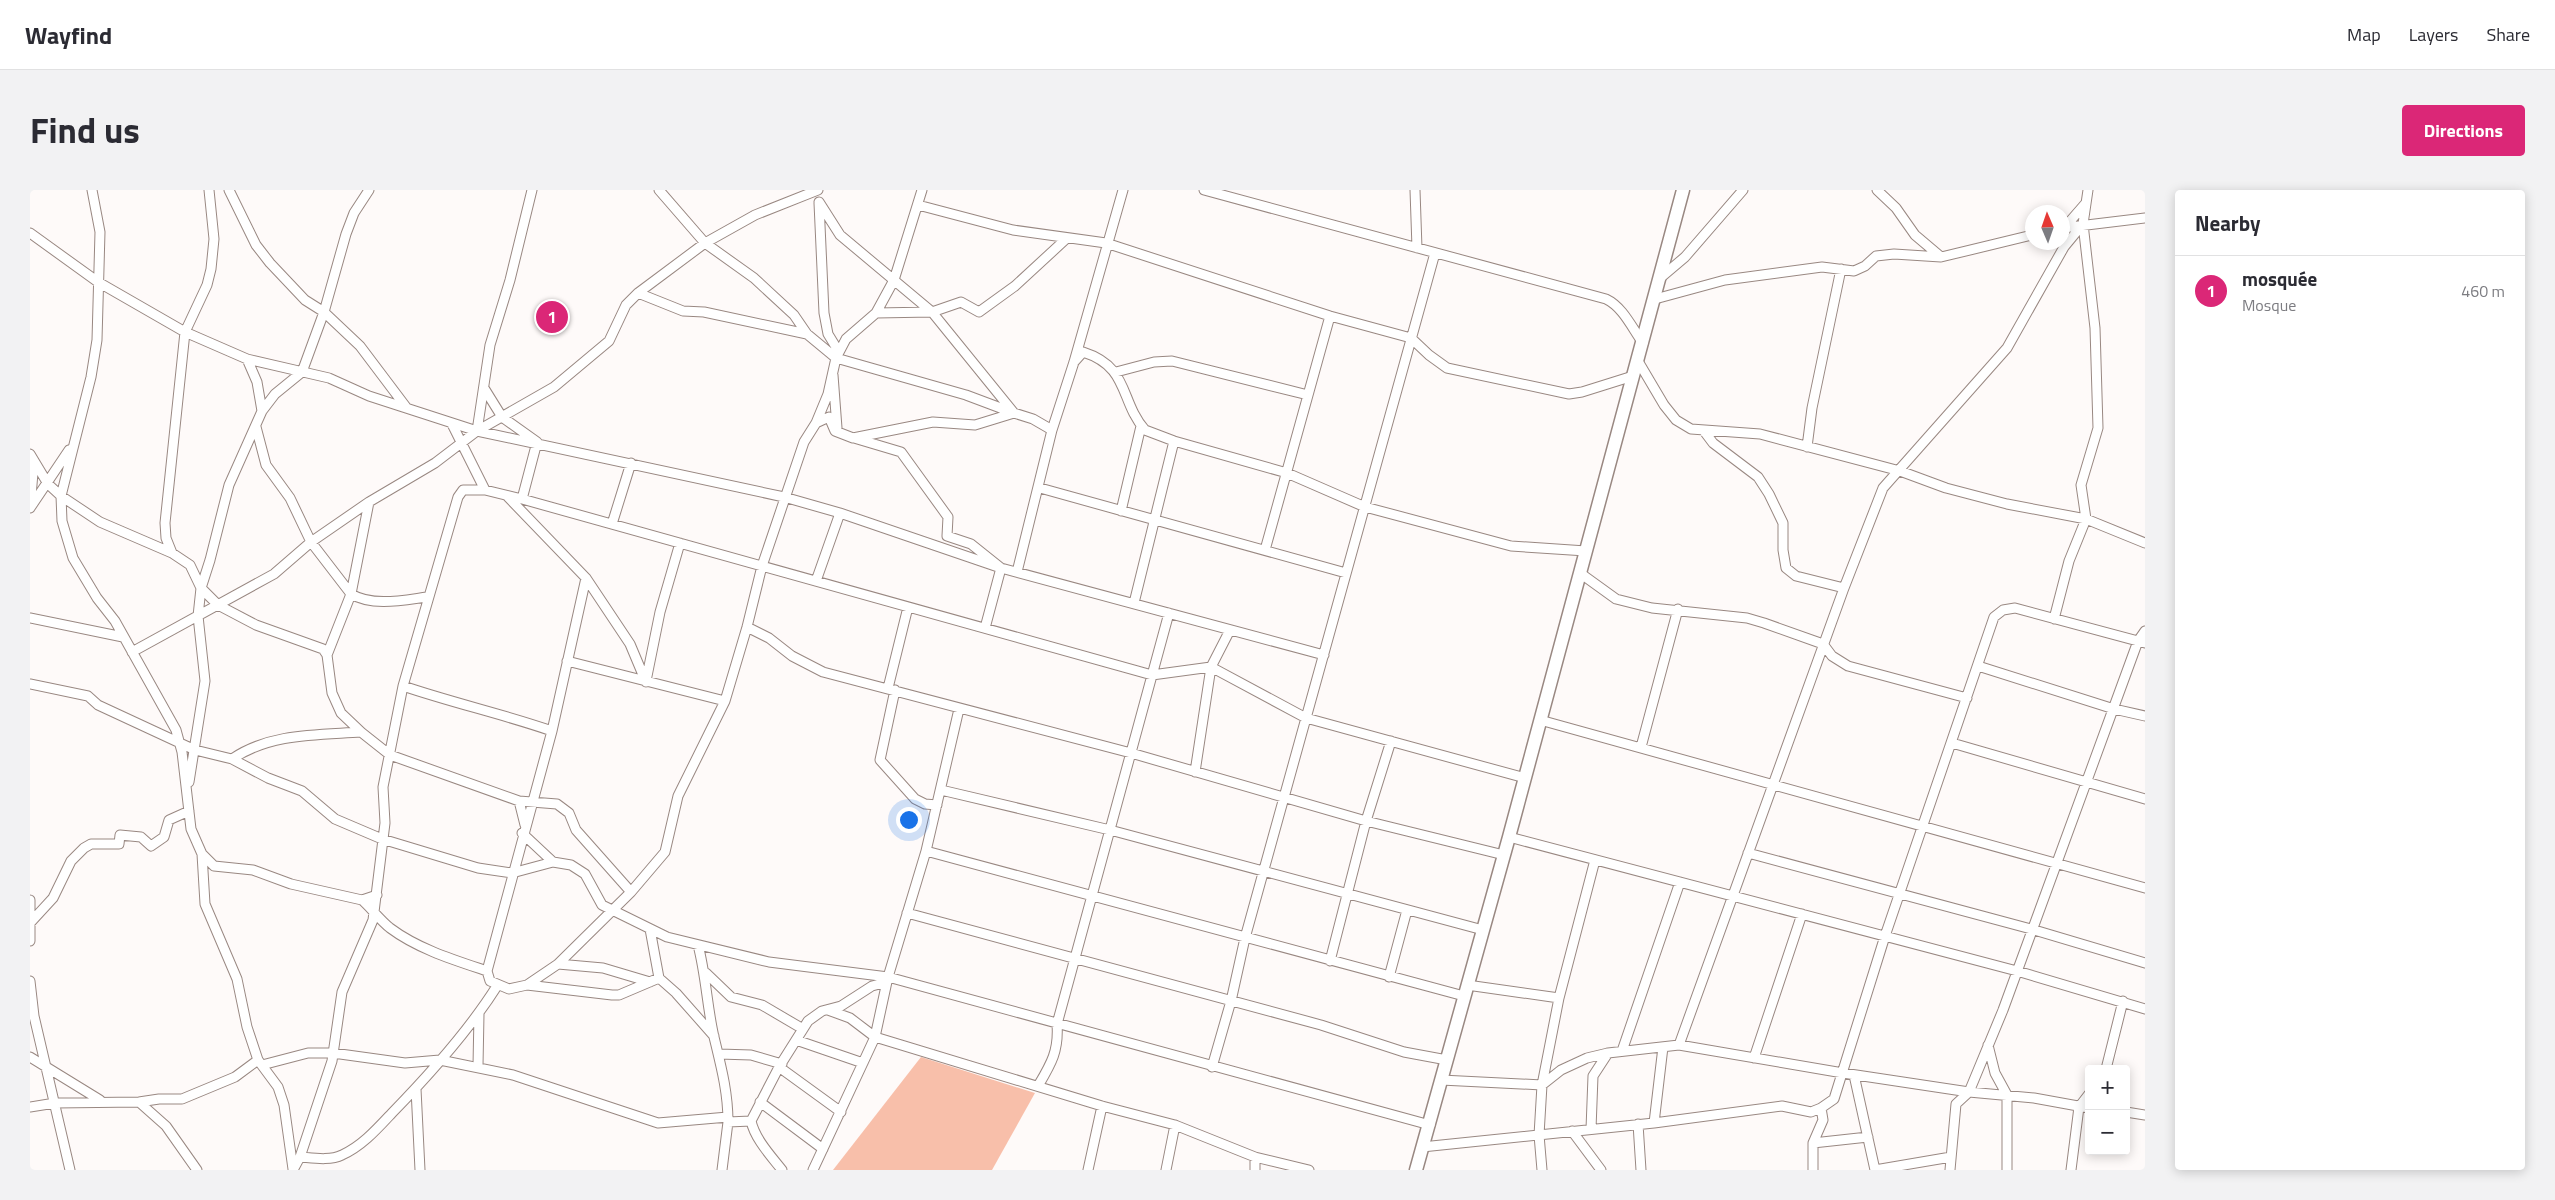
<!DOCTYPE html>
<html lang="en">
<head>
<meta charset="utf-8">
<style>
  body { margin:0; font-family:"Titillium Web",sans-serif; background:#f2f2f3; color:#2b2b33 }
  .controls { position:absolute; right:15px; bottom:15px; display:grid; overflow:hidden; border-radius:5px; box-shadow:0 2px 12px #0003 }
  .controls button { width:45px; height:45px; display:grid; place-items:center; padding:0; border:0; border-bottom:1px solid #e1e1e2; background:#fff; color:#2b2b33; font:25px sans-serif }
  .compass { position:absolute; left:1995px; top:15px; width:45px; height:45px; border-radius:50%; background:#fff; box-shadow:0 2px 12px #0003; rotate:358deg }
  .you { position:absolute; left:878px; top:629px; width:18px; height:18px; margin:-12px; border:4px solid #fff; border-radius:50%; background:#1a73e8; box-shadow:0 0 0 8px #1a73e833 }
  .badge { display:grid; place-items:center; width:32px; height:32px; border-radius:50%; background:#db2777; color:#fff; font-size:16px; font-weight:700 }
  .pin { position:absolute; translate:-50% -50%; border:2px solid #fff; box-shadow:0 1px 5px #0006 }
  .list { margin:0; padding:0; list-style:none }
  h2 { display:flex; justify-content:space-between; align-items:center; height:65px; margin:0; padding:0 20px; font-size:21px }
  h2 small { font-size:16px; font-weight:400; color:#7c7c81 }
  .list li { display:grid; grid-template-columns:32px 1fr auto; gap:15px; align-items:center; box-sizing:border-box; height:70px; padding:0 20px; border-top:1px solid #e1e1e2 }
  .list b { display:block; font-size:19px; white-space:nowrap }
  .list p { margin:0; font-size:16px; white-space:nowrap; color:#7c7c81 }
  .list em { font-size:16px; font-style:normal; color:#7c7c81 }
  .map { position:relative; flex:none; width:2115px; height:980px; overflow:hidden; border-radius:5px }
  header { display:flex; align-items:center; gap:30px; box-sizing:border-box; height:70px; padding:0 25px; background:#fff; border-bottom:1px solid #e1e1e2 }
  header strong { font-size:24px }
  nav { display:flex; gap:28px; margin-inline-start:auto; font-size:18px }
  .intro { display:flex; align-items:center; justify-content:space-between; box-sizing:border-box; height:120px; padding:0 30px }
  h1 { margin:0; font-size:35px }
  .button { padding:12px 22px; border-radius:5px; background:#db2777; color:#fff; font-size:18px; font-weight:700 }
  main { display:flex; gap:30px; padding:0 30px }
  aside { flex:1; background:#fff; border-radius:5px; box-shadow:0 2px 12px #0003 }
  .map>svg:first-child { display:block }
</style>
</head>
<body>
<header>
<strong>Wayfind</strong>
<nav><a>Map</a><a>Layers</a><a>Share</a></nav>
</header>
<div class="intro"><h1>Find us</h1><a class="button">Directions</a></div>
<main>
<div class="map">
<svg width="2115" height="980" viewBox="0 0 2115 980">
  <rect width="100%" height="100%" fill="#fefaf9"/>
  <path fill="#f8bfaa" d="M891,867L1005,903L962,980H803Z"/>
  <g fill="none" stroke-linecap="round" stroke-linejoin="round">
    <defs>
      <path id="minor" d="M62,0L70,42L67,150L61,187L31,306L32,331L43,368L67,408L85,431L146,540L152,562L161,639L172,664L184,676L223,680L261,694L332,710L347,705
        M199,0L226,55L240,73L275,110L294,122L330,156L376,217
        M629,0L675,53L724,88L764,125L777,144
        M1174,0L1576,109C1593,117 1602,138 1613,153
        M1385,0L1387,58
        M1847,0L1866,18L1885,45L1911,67
        M789,12L810,45L902,122L984,223
        M789,13L794,123L798,144L809,162
        M888,15L983,40L1076,53L1300,126L1381,148L1399,165L1417,178L1539,204L1552,202L1603,186
        M2035,37L2055,14
        M2032,38L2115,28
        M0,43L68,92L155,142L217,169L299,188L339,206L447,241L754,307L810,323L971,378L1294,465
        M1629,89L1655,67L1713,0
        M608,103L653,121L674,122L777,144L806,168L936,205L984,223
        M1625,109L1695,90L1792,77L1824,81L1835,76L1846,66L1864,64L1911,67L2002,45
        M846,123L902,122L931,112L949,122L985,96L1037,48
        M217,169L227,192L232,221
        M1608,171L1634,215L1646,230L1661,239L1730,244L1870,281L1916,298L1977,314L2056,329L2115,353
        M1044,172L1053,162C1100,177 1089,210 1115,240L1144,251L1257,283L1335,317L1481,356L1556,361
        M1086,182L1124,172L1142,171L1278,205
        M803,185L807,238
        M454,198L472,227L507,252L492,309
        M786,233L798,204L806,168L816,149L846,123L864,90L892,0
        M422,234L455,300
        M226,237L236,275L260,308L281,352L321,404C343,417 374,410 397,407
        M447,241L460,155L480,90L502,0
        M1674,241L1683,253L1728,287L1739,304L1753,333V360L1756,378L1766,386L1814,398
        M824,248L871,262L918,327L917,346L941,354L971,378L955,438
        M1777,257L1782,218L1811,79
        M0,264L18,294L31,306L70,332L142,363L160,375L171,398L188,415L226,435L293,459L297,465L302,503L311,523L331,542L360,565L489,611L527,614L539,623L546,640L601,702
        M1010,298L1316,383
        M477,306L556,388L600,454L616,492
        M0,318L39,260
        M0,318L4,271
        M1091,321L1111,236
        M582,334L601,273
        M1235,360L1300,126
        M142,363L136,348L135,333L155,142L177,95L181,79L184,49L179,0
        M987,382L1022,240L1044,172L1093,0
        M1550,383L1586,409L1622,418L1717,428L1734,433L1793,454L1802,466L1818,476L1937,508
        M556,388L522,541L457,781L460,791L479,799L497,795L582,805H589L629,788
        M786,391L810,323
        M1104,413L1144,251
        M0,428L93,447
        M2024,429L2039,371L2056,329L2051,295L2068,238L2065,138L2053,34L2058,0
        M717,437L739,448L762,466L793,482L1101,563L1336,631L1474,665
        M102,462L244,384L281,352L339,312L405,273L447,241L524,197L579,151L596,115L608,103L675,53L725,25L788,0
        M297,465L321,404L339,312
        M537,471L695,511
        M1948,476L2084,519L2115,526
        M616,491L630,422L650,353
        M0,494L58,506L68,515L165,560L202,569L238,588L272,601L305,629L352,649L448,678L482,683L523,672L541,675L555,684L572,715L637,747L739,772L858,787L1400,935
        M373,496C423,513 473,524 522,541
        M858,498L878,417
        M865,500L850,570L885,609L895,614L907,615
        M1510,530L2115,698
        M1922,553L2115,609
        M1611,557L1648,419
        M202,569C240,543 287,545 331,542
        M1165,582L1181,477L1200,440
        M159,592L175,491L168,426L171,398L180,370L199,295L232,221L245,204L272,182L294,122L316,44L324,23L339,0
        M911,600L1080,640L1453,740
        M489,611L495,635
        M492,643L523,672
        M1479,647L1987,781L2115,819
        M896,661L1434,806
        M1718,663L2001,739L2115,773
        M172,664L175,714L207,789L217,837L228,870L248,897L254,915L263,979
        M0,710V751
        M332,710C341,718 350,730 360,738C388,759 424,770 457,781
        M877,723L1291,835L1374,862L1417,870
        M0,733L23,708L41,671L54,658L61,654H89L90,645L111,647L121,656L134,647L139,630L159,621
        M620,739L629,788L646,803L684,846
        M668,755C676,785 677,817 684,847C691,876 698,902 698,932L721,931C725,949 741,966 752,980
        M1300,771L1336,631L1361,551
        M528,774L573,778L620,792
        M676,783L701,807L732,815L773,839
        M1359,787L1377,720
        M0,791L4,826L40,980
        M497,795L528,774L601,702L635,662L648,606L695,511L717,437L732,376L774,252L786,233L799,227L805,241L823,248L903,232L945,235L984,223L1003,229L1022,240
        M1437,795L1529,808
        M798,820L820,828L845,847L1072,916L1145,935L1225,967L1279,980
        M766,850L833,873
        M1649,855L1814,398L1853,298L1977,158L2034,57L2053,34
        M1958,855L1965,883L1977,905V980
        M1592,861L1650,692
        M689,864L721,865L752,874
        M0,867L70,910
        M1724,868L1772,724
        M232,875L278,863H303L375,873L410,870L483,885L628,933L698,927
        M448,876L449,824
        M749,877L811,922
        M1182,877L1201,811L1215,748L1405,63
        M2076,879L2093,811
        M1824,885L1845,980L1921,967
        M1411,890L1512,895L1531,880L1557,868L1578,863L1649,855L1813,883L1939,902L2004,908L2059,918
        M1008,896C1021,874 1029,861 1027,834L1139,423
        M386,899L390,980
        M109,912L136,936L167,980
        M730,912L793,959
        M0,917L25,913L109,912L129,909H152L205,887L228,870
        M2096,922L2115,925
        M721,931L749,877L778,831L792,821L811,816L842,796L857,792
        M1624,933L1633,857
        M1608,934L1611,980
        M1561,939L1563,886L1578,863
        M1542,941L1571,980
        M1783,953L1838,947
        M1392,957L1624,933L1752,916L1781,922L1791,918
        M270,967C283,968 300,971 312,965C332,956 347,939 362,923C400,884 438,842 467,796
        M263,980L270,967L302,871L312,802L343,730L355,633L353,597L373,496L428,307L433,300H455L492,309L1122,485L1181,477L1276,528L1495,588
        M692,980L698,932
        M783,980L845,847L858,787L896,661L929,519
        M1058,980L1072,916
        M1136,980L1145,935
        M1225,980V967
        M1512,980L1509,945L1512,895L1529,808L1565,670
        M1783,980V953L1793,930L1791,918L1804,909L1855,746L1964,427L1973,420L1985,418L2115,453
        M1920,980L1926,914L1939,902L1973,820L2108,451L2115,441
        M2041,980L2049,917L2059,904"/>
      <path id="primary" d="M1386,980L1479,647L1653,0"/>
    </defs>
    <use href="#minor" stroke="#998882" stroke-width="11"/>
    <use href="#primary" stroke="#998882" stroke-width="15"/>
    <use href="#minor" stroke="#fff" stroke-width="9"/>
    <use href="#primary" stroke="#fff" stroke-width="12"/>
  </g>
</svg>
<div class="controls">
<button>+</button>
<button>−</button>
</div>
<svg class="compass" viewBox="-18 -18 36 36"><path d="M0-13l5 13h-10z" fill="#e53935"/><path d="M0 13l5-13h-10z" fill="#7c7c81"/></svg>
<div class="you"></div>
<div class="pin badge" style="left:522px;top:127px">1</div>
</div>
<aside>
<h2>Nearby<small></small></h2>
<ul class="list">
<li><span class="badge">1</span><div><b>mosquée</b><p>Mosque</p></div><em>460 m</em></li>
</ul>
</aside>
</main>
</body>
</html>
